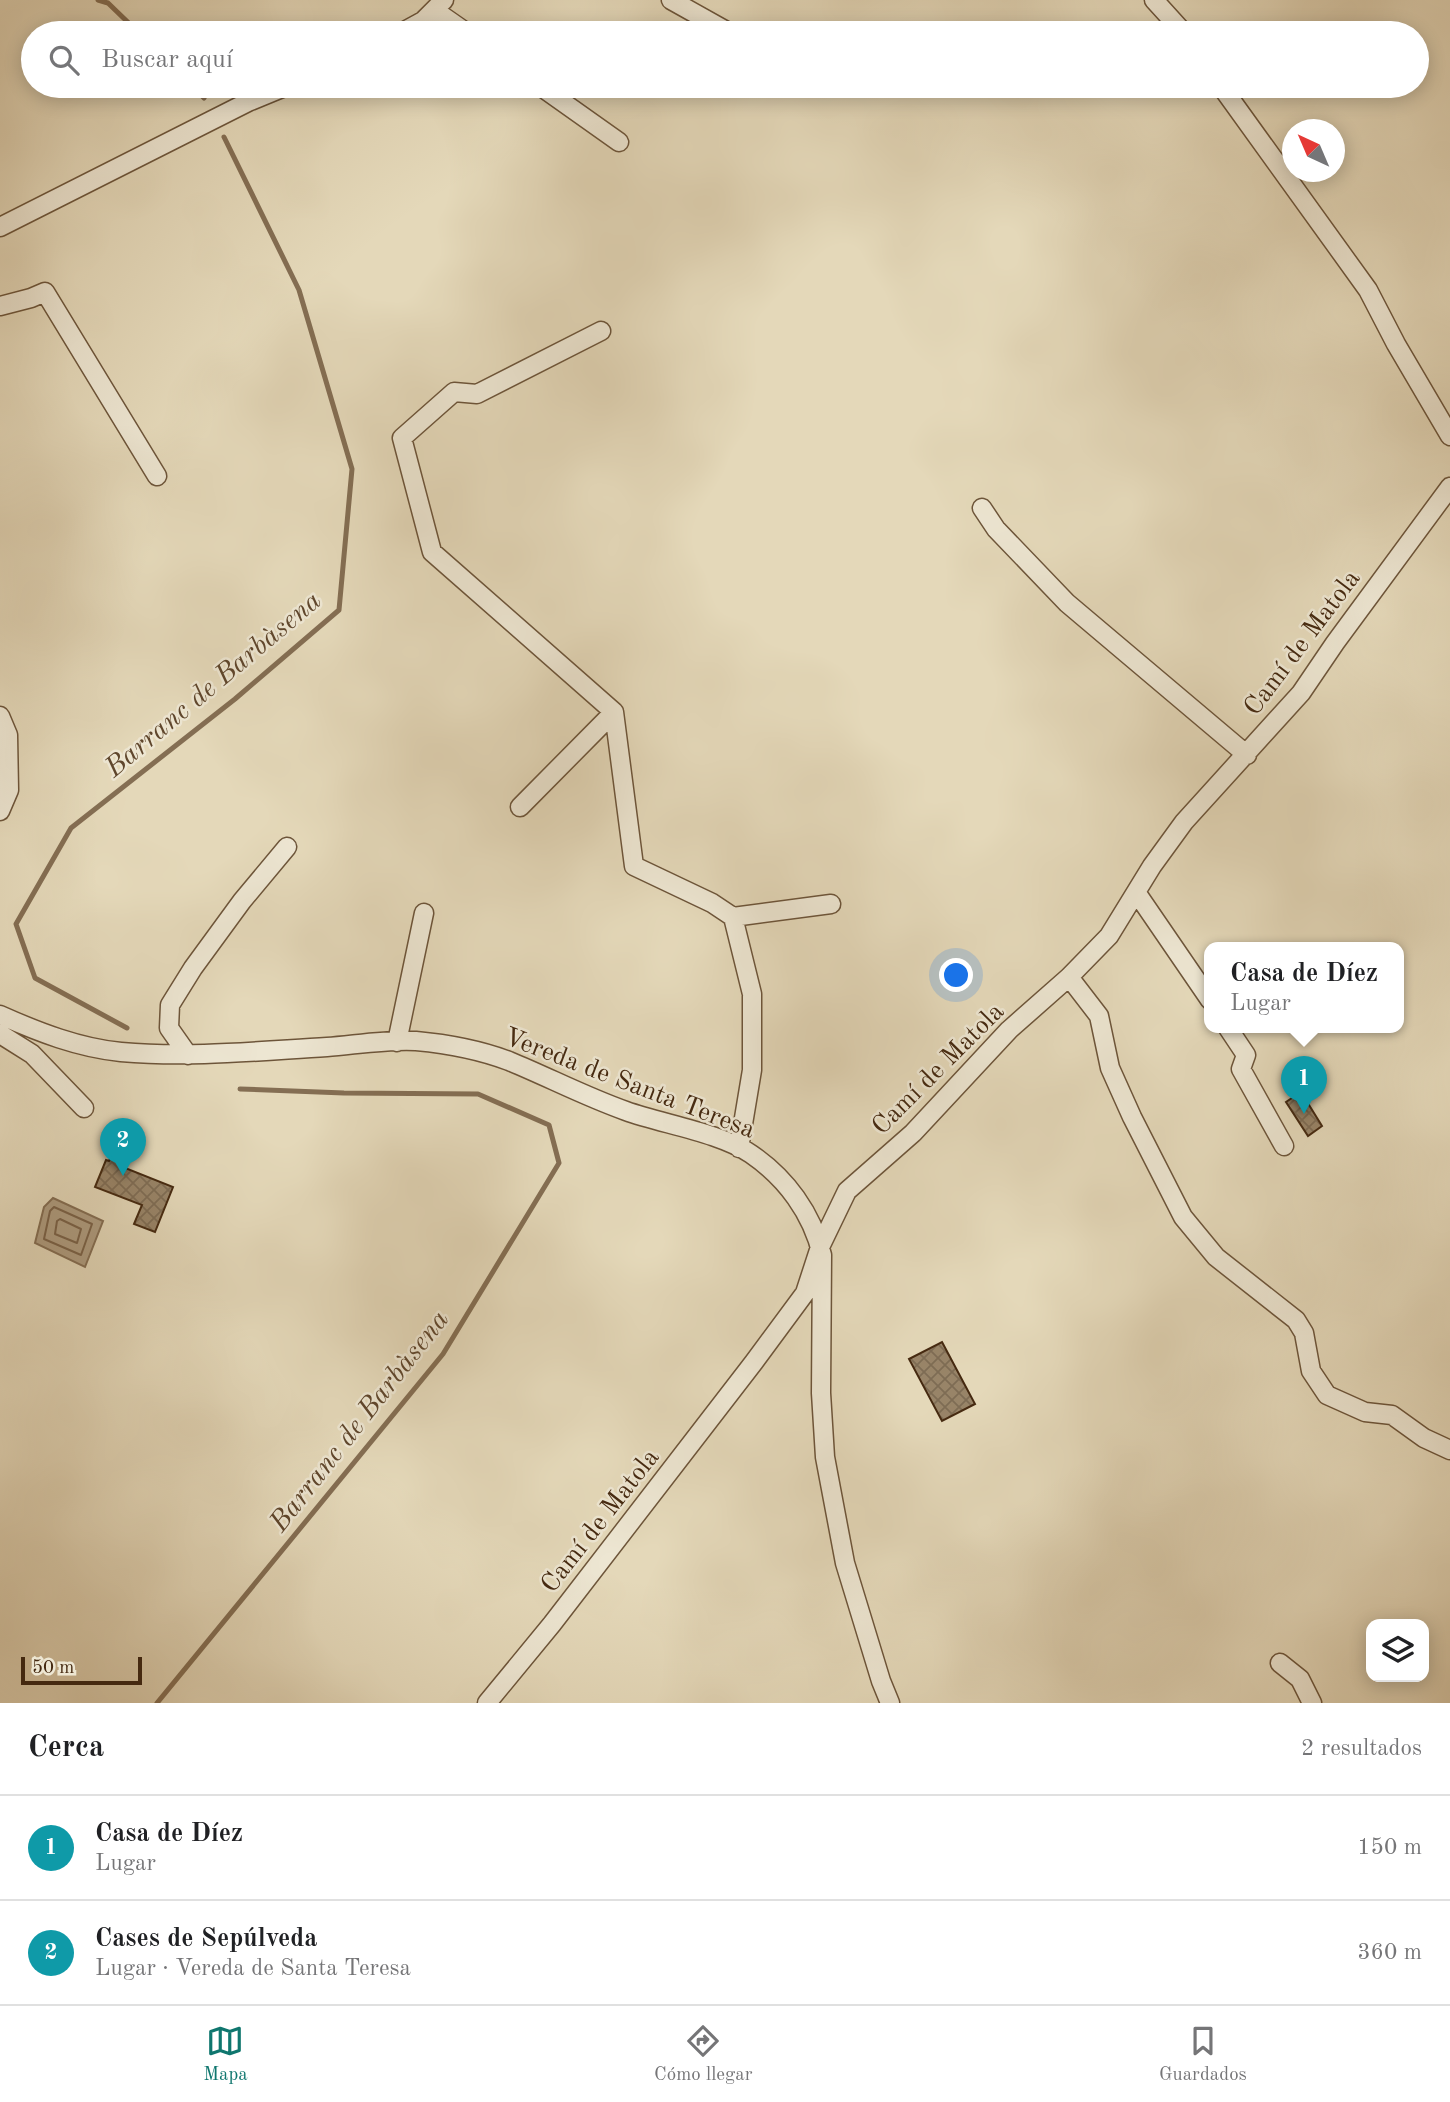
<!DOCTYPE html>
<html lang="es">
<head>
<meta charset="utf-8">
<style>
  body { margin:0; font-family:"Old Standard TT",serif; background:#f2f2f2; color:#202124 }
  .controls { position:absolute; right:21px; bottom:21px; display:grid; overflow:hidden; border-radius:14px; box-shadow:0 4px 18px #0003 }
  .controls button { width:63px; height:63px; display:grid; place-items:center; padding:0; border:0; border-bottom:2px solid #e0e0e0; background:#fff; color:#202124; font:35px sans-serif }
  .compass { position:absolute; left:1282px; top:119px; width:63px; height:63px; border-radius:50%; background:#fff; box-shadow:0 4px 18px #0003; rotate:316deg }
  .scale { position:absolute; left:21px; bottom:18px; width:121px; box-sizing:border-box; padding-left:7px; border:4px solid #452910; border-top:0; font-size:19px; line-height:24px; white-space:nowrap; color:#452910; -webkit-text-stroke:5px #ede6d2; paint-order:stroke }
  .you { position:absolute; left:957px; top:976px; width:24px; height:24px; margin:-18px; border:5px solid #fff; border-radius:50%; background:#1a73e8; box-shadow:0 0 0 10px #1a73e833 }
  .badge { display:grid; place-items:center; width:46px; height:46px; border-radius:50%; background:#0f766e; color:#fff; font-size:23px; font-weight:700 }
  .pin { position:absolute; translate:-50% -58px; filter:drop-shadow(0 2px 4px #0008) }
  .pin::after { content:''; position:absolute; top:37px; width:24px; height:21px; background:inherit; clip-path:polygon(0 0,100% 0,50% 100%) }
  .popup { position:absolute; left:1204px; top:942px; width:200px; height:91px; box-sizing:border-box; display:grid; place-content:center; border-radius:14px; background:#fff; filter:drop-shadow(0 2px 5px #0005); font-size:23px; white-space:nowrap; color:#757577 }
  .popup b { font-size:26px; color:#202124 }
  .popup::after { content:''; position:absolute; left:50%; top:100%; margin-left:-14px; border:14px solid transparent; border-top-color:#fff }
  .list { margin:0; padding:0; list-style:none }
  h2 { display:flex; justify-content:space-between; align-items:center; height:91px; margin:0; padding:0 28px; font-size:30px }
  h2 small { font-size:23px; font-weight:400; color:#757577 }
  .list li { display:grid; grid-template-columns:46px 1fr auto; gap:21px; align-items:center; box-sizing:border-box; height:105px; padding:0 28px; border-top:2px solid #e0e0e0 }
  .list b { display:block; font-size:26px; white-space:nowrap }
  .list p { margin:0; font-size:23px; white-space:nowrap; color:#757577 }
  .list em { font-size:23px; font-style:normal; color:#757577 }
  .icon { flex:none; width:38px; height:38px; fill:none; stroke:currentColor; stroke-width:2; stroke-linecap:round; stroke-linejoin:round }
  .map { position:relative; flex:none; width:1450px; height:1703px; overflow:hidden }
  .search { position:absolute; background:#fff; box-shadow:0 4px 18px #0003; left:21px; right:21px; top:21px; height:77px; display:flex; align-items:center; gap:18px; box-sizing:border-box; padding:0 24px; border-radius:38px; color:#757577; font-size:26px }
  .sheet { height:301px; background:#fff }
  nav { display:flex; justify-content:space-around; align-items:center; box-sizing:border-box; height:98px; border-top:2px solid #e0e0e0; background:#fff; font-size:19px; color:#757577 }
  nav a { display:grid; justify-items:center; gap:4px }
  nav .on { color:#0f766e }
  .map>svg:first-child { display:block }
</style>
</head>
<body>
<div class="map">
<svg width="1450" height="1703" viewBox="0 0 1450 1703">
  <defs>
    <pattern id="building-cross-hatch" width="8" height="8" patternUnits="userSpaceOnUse" patternTransform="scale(1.75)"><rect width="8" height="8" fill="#988468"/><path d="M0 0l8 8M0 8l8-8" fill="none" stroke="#7e6c54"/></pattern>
  </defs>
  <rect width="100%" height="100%" fill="#e4d8b9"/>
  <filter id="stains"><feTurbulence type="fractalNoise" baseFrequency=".00286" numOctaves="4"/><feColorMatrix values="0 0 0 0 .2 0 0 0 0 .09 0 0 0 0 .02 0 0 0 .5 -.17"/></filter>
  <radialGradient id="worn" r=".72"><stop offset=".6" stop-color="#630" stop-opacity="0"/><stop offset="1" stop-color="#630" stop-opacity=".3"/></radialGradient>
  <path fill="#ae9c80" stroke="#846e53" stroke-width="2" d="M53,1198L103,1221L85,1267L35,1243L44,1207Z"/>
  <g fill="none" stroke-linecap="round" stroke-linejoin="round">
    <path stroke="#7a6248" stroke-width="2" d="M54,1207L92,1224L81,1255L44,1239L50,1211Z
      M60,1219L81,1229L77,1243L55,1234L57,1221Z"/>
    <path stroke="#846e53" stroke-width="5" d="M98,0L108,3L139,33
      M192,86L204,98
      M127,1028L35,978L16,924L71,828L235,699L339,610L352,469L299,290L224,137
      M157,1703L443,1354L559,1163L549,1125L478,1094L344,1093L240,1089"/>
  </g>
  <path fill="url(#building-cross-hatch)" stroke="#452910" stroke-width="2" d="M1301,1092L1322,1126L1308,1136L1286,1102Z
    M120,1132L131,1137L120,1166L173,1187L155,1232L134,1224L142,1205L95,1187L106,1160L109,1161Z
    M942,1342L975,1404L942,1421L909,1359Z"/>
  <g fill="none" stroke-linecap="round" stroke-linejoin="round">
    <defs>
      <path id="street" d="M671,0L730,33
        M1154,0L1184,33
        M434,10L467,33
        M401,33L423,21L444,0
        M540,86L619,142
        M1221,86L1368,290L1396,344L1450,436
        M0,227L248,102L287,86
        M0,306L31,298L45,292L157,476
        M601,331L477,394L454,392L402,438L432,552L614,712L634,866L712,903L733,917L752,994V1070L739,1148
        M982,508L996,529L1067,603L1247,755
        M0,716L8,735L9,790L0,811
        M520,807L614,712
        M1136,892L1210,1000
        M733,917L831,904
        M1069,977L1099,1016L1110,1068L1132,1117L1183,1217L1216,1257L1296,1320L1304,1333L1311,1371L1327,1395L1365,1412L1392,1415L1424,1438L1450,1450
        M0,1015C38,1032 79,1048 121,1052C190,1058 258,1051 327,1047C354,1045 390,1039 416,1041C448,1044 480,1050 509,1061C548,1077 586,1097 626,1111C662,1124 721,1133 751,1154C786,1178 812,1213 822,1255L821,1393L825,1457L845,1563L881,1681L890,1703
        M1228,1028L1246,1055L1241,1069L1284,1146
        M0,1034L32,1054L84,1108
        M397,1042L424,913
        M188,1055L169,1028L170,1005L193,968L242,901L287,847
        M1280,1663L1300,1679L1312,1703
        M487,1703L552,1624L754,1362L805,1293L820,1247L847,1191L913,1133L1009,1030L1069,977L1109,936L1152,866L1184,822L1301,693L1335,643L1450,487"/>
    </defs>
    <use href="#street" stroke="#6d553a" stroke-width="21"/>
    <use href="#street" stroke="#ede6d2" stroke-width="18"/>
  </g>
  <g text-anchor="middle" stroke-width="5" stroke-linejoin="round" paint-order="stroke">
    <g font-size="26" fill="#452910" stroke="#ede6d2">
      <text transform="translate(1301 642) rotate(-53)" y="9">Camí de Matola</text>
      <text transform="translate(937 1068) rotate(-45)" y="9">Camí de Matola</text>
      <text transform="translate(630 1082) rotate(21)" y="9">Vereda de Santa Teresa</text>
      <text transform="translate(599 1520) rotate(-52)" y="9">Camí de Matola</text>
    </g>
    <g font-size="28" font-style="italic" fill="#5f462c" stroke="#ede6d2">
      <text transform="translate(212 683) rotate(-40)" y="10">Barranc de Barbàsena</text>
      <text transform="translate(358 1420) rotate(-52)" y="10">Barranc de Barbàsena</text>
    </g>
  </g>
  <rect width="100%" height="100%" filter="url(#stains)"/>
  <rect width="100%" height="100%" fill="url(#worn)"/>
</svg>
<div class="controls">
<button><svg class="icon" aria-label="layers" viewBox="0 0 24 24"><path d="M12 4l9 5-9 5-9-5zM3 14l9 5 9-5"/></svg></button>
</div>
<svg class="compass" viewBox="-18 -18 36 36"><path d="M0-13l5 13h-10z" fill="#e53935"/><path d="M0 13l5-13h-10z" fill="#757577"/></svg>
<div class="scale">50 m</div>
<div class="you"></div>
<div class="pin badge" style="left:1304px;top:1114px;background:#0f9aa8">1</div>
<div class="popup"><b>Casa de Díez</b>Lugar</div>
<div class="pin badge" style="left:123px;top:1176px;background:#0f9aa8">2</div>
<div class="search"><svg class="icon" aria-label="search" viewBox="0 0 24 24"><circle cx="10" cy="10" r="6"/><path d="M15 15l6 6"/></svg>Buscar aquí</div>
</div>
<section class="sheet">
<h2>Cerca<small>2 resultados</small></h2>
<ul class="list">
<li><span class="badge" style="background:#0f9aa8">1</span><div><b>Casa de Díez</b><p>Lugar</p></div><em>150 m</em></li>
<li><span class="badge" style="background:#0f9aa8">2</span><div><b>Cases de Sepúlveda</b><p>Lugar · Vereda de Santa Teresa</p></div><em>360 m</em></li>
</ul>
</section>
<nav>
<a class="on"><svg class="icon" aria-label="map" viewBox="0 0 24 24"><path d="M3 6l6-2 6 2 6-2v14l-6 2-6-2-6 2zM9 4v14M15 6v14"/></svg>Mapa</a>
<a><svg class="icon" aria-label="directions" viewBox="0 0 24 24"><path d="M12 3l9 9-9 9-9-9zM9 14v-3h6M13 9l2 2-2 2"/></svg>Cómo llegar</a>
<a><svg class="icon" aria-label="saved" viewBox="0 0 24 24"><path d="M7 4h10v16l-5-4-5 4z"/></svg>Guardados</a>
</nav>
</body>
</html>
